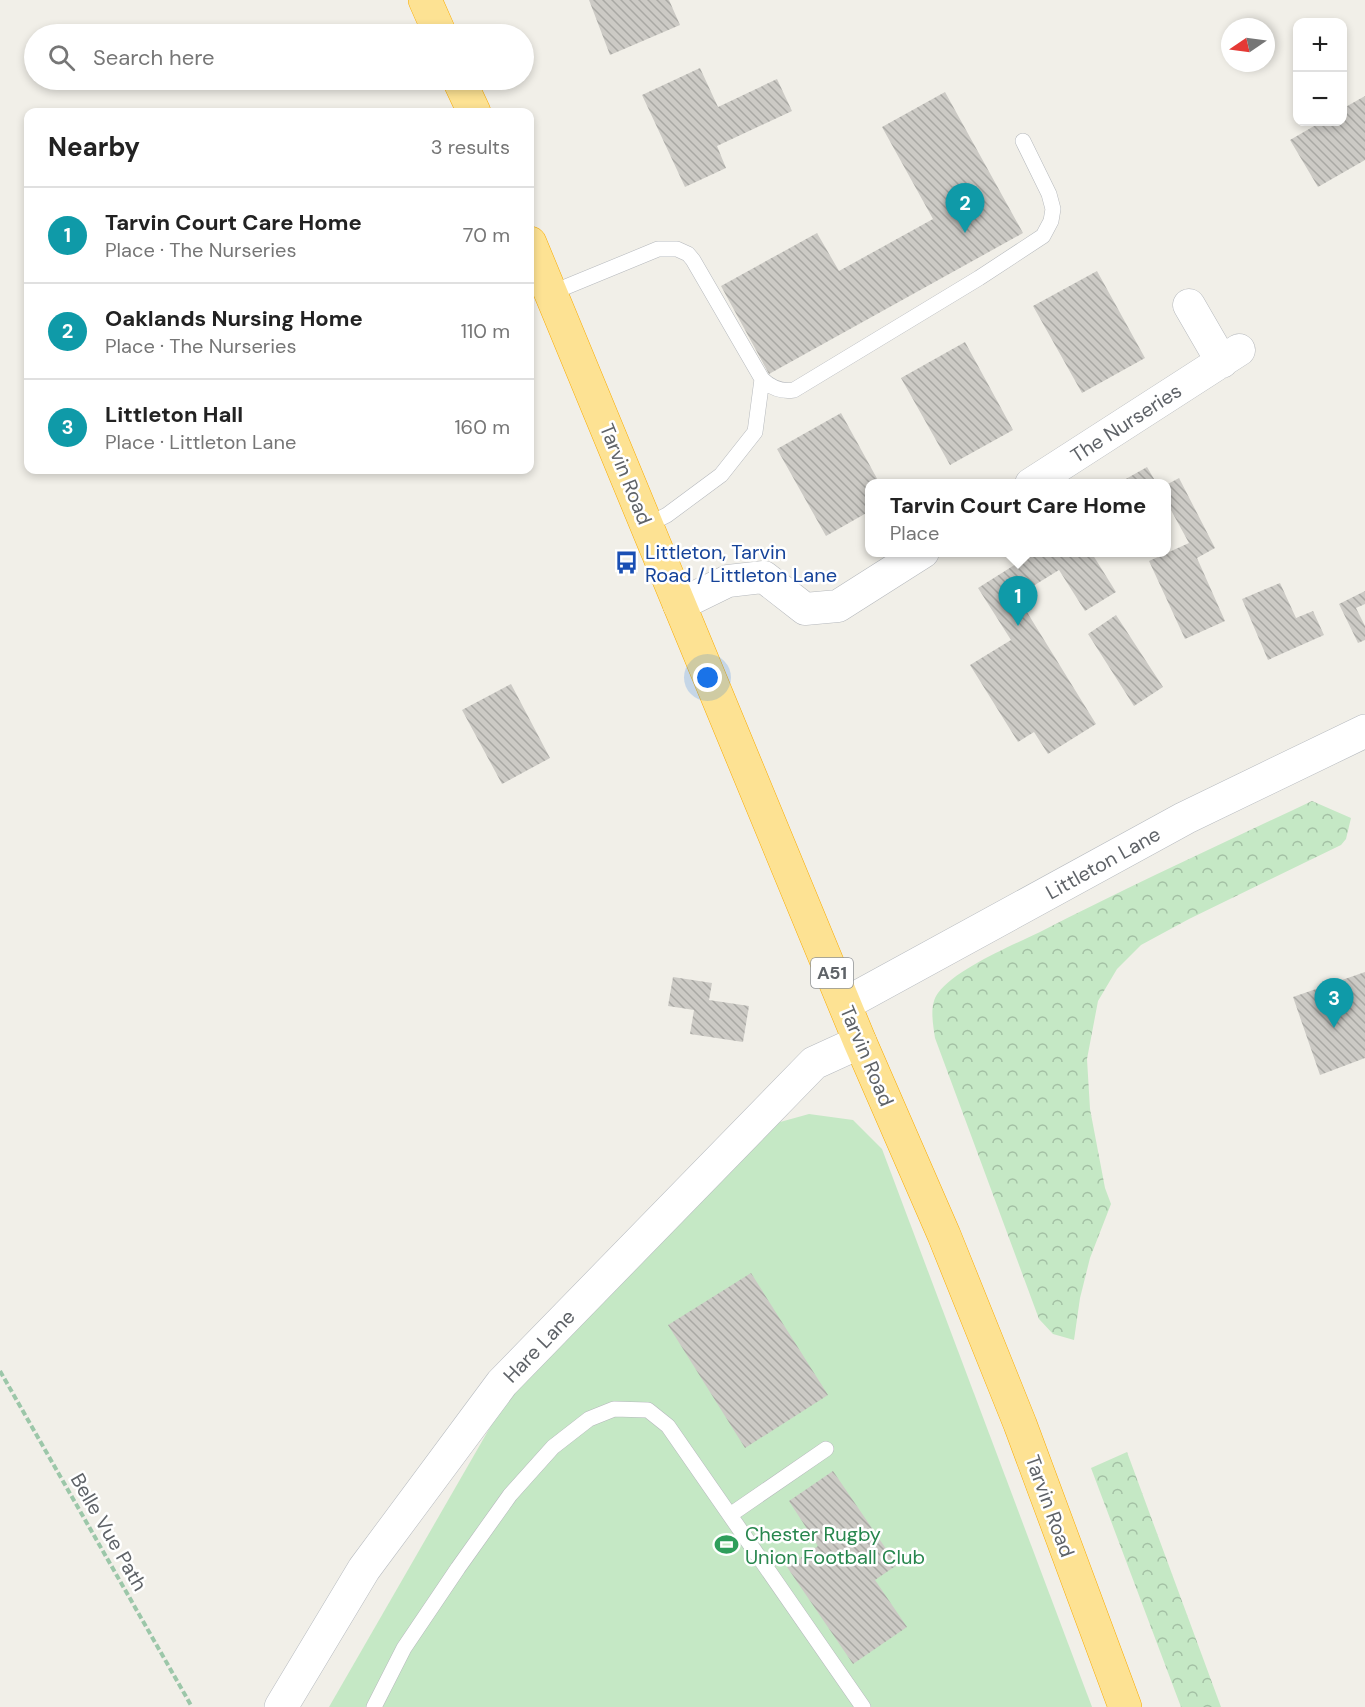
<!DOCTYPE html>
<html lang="en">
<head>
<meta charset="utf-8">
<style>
  body { margin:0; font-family:"DM Sans",sans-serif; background:#f6f6f6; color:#222 }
  .controls { position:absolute; right:18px; top:18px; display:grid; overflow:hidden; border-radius:12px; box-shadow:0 3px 9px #0003 }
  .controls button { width:54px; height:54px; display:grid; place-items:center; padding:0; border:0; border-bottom:2px solid #e0e0e0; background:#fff; color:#222; font:30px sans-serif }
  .compass { position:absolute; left:1221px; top:18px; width:54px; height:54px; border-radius:50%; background:#fff; box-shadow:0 3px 9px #0003; rotate:257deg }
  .you { position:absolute; left:708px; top:678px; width:21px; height:21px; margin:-15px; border:4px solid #fff; border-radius:50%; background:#1a73e8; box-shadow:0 0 0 9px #1a73e833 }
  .badge { display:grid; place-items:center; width:39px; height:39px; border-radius:50%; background:#2563eb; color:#fff; font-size:20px; font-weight:700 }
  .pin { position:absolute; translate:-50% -50px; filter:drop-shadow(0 2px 3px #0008) }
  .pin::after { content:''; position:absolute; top:32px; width:21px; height:18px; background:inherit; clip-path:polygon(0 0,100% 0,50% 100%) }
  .popup { position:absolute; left:865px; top:479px; width:306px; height:78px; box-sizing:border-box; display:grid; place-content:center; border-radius:12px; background:#fff; filter:drop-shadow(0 2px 4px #0005); font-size:20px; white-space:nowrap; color:#767676 }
  .popup b { font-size:22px; color:#222 }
  .popup::after { content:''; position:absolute; left:50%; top:100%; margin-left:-12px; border:12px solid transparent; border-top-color:#fff }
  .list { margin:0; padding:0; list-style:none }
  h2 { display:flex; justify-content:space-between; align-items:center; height:78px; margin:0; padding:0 24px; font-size:26px }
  h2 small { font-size:20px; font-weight:400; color:#767676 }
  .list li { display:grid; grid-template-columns:39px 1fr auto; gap:18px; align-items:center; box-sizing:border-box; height:96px; padding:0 24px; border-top:2px solid #e0e0e0 }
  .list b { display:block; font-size:22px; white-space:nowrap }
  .list p { margin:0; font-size:20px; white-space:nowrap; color:#767676 }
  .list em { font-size:20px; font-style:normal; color:#767676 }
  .icon { flex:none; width:33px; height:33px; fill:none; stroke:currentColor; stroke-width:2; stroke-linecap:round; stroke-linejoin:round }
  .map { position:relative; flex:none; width:1365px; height:1707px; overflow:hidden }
  .search { position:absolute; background:#fff; box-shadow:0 3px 9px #0003; left:24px; top:24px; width:510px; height:66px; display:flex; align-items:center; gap:15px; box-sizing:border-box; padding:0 21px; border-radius:33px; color:#767676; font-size:22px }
  .panel { position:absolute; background:#fff; box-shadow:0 3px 9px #0003; left:24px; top:108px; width:510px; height:366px; border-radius:12px }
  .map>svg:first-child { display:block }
</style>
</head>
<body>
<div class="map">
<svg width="1365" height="1707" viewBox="0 0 1365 1707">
  <defs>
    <pattern id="forest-crowns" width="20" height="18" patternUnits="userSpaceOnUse" patternTransform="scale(1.5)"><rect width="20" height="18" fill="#c5e8c5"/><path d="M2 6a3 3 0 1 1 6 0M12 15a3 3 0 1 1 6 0" fill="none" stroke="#a3c0a4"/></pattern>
    <pattern id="building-back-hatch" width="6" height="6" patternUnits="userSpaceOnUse" patternTransform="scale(1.5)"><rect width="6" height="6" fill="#cccac5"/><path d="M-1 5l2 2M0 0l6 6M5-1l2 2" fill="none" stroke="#a9a8a4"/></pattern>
  </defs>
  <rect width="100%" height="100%" fill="#f1efe8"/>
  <path fill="url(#forest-crowns)" d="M1312,801L1351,818L1346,839L1341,845L1189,919L1141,945L1117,969L1098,1001L1087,1059L1090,1109L1105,1188L1111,1204L1090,1258L1080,1298L1074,1340L1053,1334L1039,1319L935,1038C933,1024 929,1005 938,993C956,969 1011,946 1040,932C1130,886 1221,844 1312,801Z
    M1127,1452L1221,1707H1181L1091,1468Z"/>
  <path fill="#c5e8c5" d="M809,1114L853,1120L882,1149L1092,1707H329L511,1391L773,1124Z"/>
  <path fill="url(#building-back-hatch)" d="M589,0H669L680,25L610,55Z
    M700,68L718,107L777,79L792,111L717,146L726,168L685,187L642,95Z
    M945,92L1023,233L769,374L721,286L817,233L839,271L933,219L882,127Z
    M1365,96V160L1318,187L1290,140L1321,122H1342V109Z
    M1097,271L1145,358L1082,393L1033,306Z
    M965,342L1013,430L950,465L901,378Z
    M841,413L880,484H870V511L826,536L777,449Z
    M1147,467L1157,484H1117Z
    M1179,478L1215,548L1197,558L1225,621L1185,639L1149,561L1189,543L1166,501V485Z
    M1035,552H1091L1116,592L1085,611L1059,570L1017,596L1096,724L1048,754L1034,732L1018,742L970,665L1011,640L978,588Z
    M1280,583L1296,618L1313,611L1324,635L1268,660L1242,599Z
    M1365,591V604L1356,608L1365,626V640L1358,643L1339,604Z
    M1116,615L1163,687L1134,706L1088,634Z
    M511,684L550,758L502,784L462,710Z
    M1365,972V1058L1320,1075L1293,997Z
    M673,977L712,983L709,1000L749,1006L743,1042L690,1034L694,1010L668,1006Z
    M751,1273L828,1395L745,1448L668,1325Z
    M833,1471L897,1565L875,1580L907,1627L853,1664L787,1567L818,1546L789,1501Z"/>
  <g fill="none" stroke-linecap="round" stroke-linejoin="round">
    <defs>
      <path id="lane" d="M551,293L658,249H677L688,254L693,260L762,379C771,388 781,392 794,390L979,278L1043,236L1051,221L1053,209L1049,194L1023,141
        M647,525L667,515L721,475L755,432L762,379
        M730,1515L826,1449
        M374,1707L404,1648L458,1568L510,1495L553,1447L589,1419L614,1409L648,1410L668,1426L863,1707"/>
      <path id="street" d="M1189,305L1222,362
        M1031,484L1239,350
        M679,605L728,581L764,577L805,609L838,606L923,552"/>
      <path id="secondary" d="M845,1004L1185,818L1365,731
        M281,1707L364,1569L502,1383L814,1063L860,1042"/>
      <path id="highway" d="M425,0L440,34
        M459,80L474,112
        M530,243L860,1042L944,1235L1020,1424L1125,1707"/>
    </defs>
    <use href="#lane" stroke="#b5b8bc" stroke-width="16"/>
    <use href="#street" stroke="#b5b8bc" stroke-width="33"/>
    <use href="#secondary" stroke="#b6babf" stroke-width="34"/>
    <use href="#highway" stroke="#f9ab00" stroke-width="34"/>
    <path stroke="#9cc7a9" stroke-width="4" stroke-dasharray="6 3" stroke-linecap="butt" d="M0,1371L192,1707"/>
    <use href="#lane" stroke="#fff" stroke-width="15"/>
    <use href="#street" stroke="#fff" stroke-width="32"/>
    <use href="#secondary" stroke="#fff" stroke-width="33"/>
    <use href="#highway" stroke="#fde293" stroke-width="33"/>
  </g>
  <defs>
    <symbol id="bus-bare" viewBox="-9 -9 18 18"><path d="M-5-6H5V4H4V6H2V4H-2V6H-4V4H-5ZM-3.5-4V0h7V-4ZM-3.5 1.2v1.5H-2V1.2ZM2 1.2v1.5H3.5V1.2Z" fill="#1a4fb4" stroke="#fff" stroke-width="2.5" paint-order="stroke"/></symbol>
    <symbol id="stadium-bare" viewBox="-9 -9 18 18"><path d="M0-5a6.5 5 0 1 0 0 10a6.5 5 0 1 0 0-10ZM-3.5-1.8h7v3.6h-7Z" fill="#2e9e5b" stroke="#fff" stroke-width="2.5" paint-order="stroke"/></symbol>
  </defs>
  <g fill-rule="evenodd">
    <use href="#bus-bare" x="610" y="546" width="33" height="33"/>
    <use href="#stadium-bare" x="710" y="1528" width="33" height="33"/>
  </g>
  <g text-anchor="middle" stroke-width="5" stroke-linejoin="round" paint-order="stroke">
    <rect fill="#fff" stroke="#8f9295" stroke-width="1.5" x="811" y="958" width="42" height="30" rx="4.5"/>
    <g font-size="18" font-weight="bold" fill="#5f6368">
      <text x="832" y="979">A51</text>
    </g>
    <g font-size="20" fill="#5f6368" stroke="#fff">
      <text transform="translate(1126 423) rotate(-33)" y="7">The Nurseries</text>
      <text transform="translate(626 474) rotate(68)" y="7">Tarvin Road</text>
      <text transform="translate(1103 863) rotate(-29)" y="7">Littleton Lane</text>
      <text transform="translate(867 1056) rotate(67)" y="7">Tarvin Road</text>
      <text transform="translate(539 1346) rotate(-46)" y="7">Hare Lane</text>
      <text transform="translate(1050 1506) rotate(70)" y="7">Tarvin Road</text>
      <text transform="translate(109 1532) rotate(60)" y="7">Belle Vue Path</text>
    </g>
    <g font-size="20" fill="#164399" stroke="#fff" text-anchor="start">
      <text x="645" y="559">Littleton, Tarvin<tspan x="645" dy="23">Road / Littleton Lane</tspan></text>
    </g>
    <g font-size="20" fill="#27864d" stroke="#fff" text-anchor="start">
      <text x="745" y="1541">Chester Rugby<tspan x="745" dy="23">Union Football Club</tspan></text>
    </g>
  </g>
</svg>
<div class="controls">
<button>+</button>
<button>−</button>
</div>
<svg class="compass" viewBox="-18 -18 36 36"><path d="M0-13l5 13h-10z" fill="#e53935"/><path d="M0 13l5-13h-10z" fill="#767676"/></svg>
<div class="you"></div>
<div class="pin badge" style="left:1018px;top:626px;background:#0f9aa8">1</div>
<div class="popup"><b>Tarvin Court Care Home</b>Place</div>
<div class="pin badge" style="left:965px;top:233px;background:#0f9aa8">2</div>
<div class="pin badge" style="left:1334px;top:1028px;background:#0f9aa8">3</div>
<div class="search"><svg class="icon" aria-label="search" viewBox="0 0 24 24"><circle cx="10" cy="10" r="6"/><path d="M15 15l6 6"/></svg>Search here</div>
<section class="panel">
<h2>Nearby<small>3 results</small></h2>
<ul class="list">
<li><span class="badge" style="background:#0f9aa8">1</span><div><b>Tarvin Court Care Home</b><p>Place · The Nurseries</p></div><em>70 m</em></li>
<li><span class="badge" style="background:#0f9aa8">2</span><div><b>Oaklands Nursing Home</b><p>Place · The Nurseries</p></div><em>110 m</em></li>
<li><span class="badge" style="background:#0f9aa8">3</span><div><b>Littleton Hall</b><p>Place · Littleton Lane</p></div><em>160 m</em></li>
</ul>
</section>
</div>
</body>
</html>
